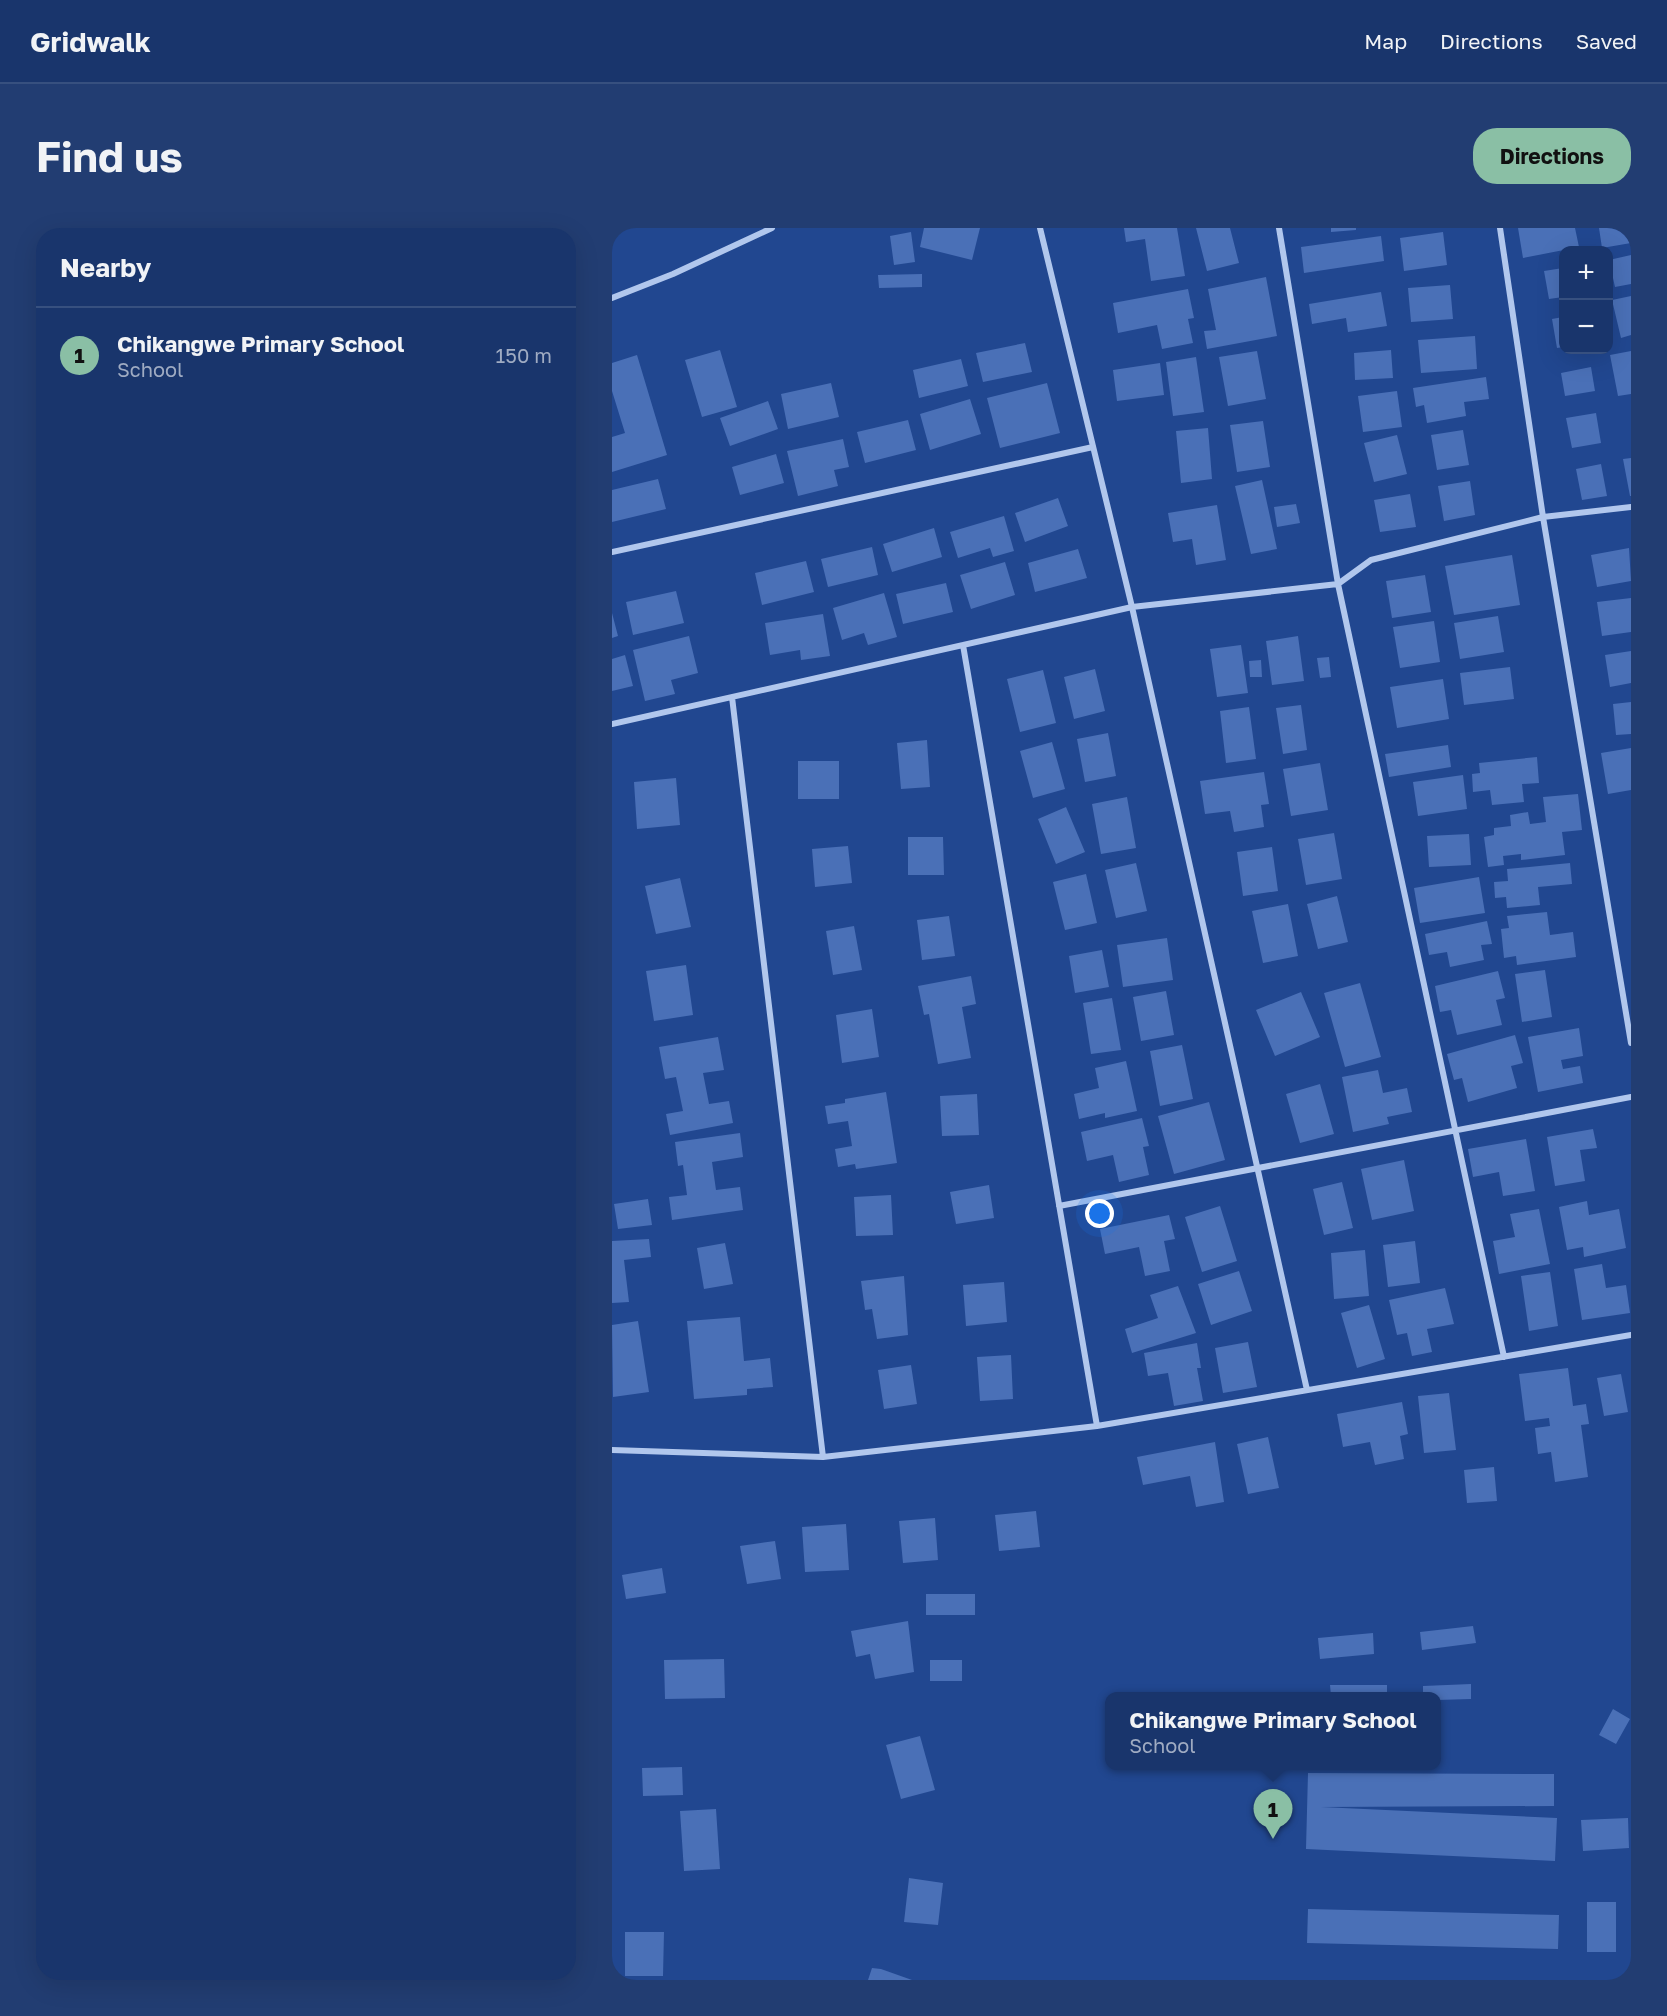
<!DOCTYPE html>
<html lang="en">
<head>
<meta charset="utf-8">
<style>
  body { margin:0; font-family:"Golos Text",sans-serif; background:#223d72; color:#f1f3f6 }
  .controls { position:absolute; right:18px; top:18px; display:grid; overflow:hidden; border-radius:12px; box-shadow:0 6px 24px #0002 }
  .controls button { width:54px; height:54px; display:grid; place-items:center; padding:0; border:0; border-bottom:2px solid #37507f; background:#19356c; color:#f1f3f6; font:30px sans-serif }
  .you { position:absolute; left:488px; top:986px; width:21px; height:21px; margin:-15px; border:4px solid #fff; border-radius:50%; background:#1a73e8; box-shadow:0 0 0 9px #1a73e833 }
  .badge { display:grid; place-items:center; width:39px; height:39px; border-radius:50%; background:#8abfa5; color:#111; font-size:20px; font-weight:700 }
  .pin { position:absolute; translate:-50% -50px; filter:drop-shadow(0 2px 3px #0008) }
  .pin::after { content:''; position:absolute; top:32px; width:21px; height:18px; background:inherit; clip-path:polygon(0 0,100% 0,50% 100%) }
  .popup { position:absolute; left:493px; top:1464px; width:336px; height:78px; box-sizing:border-box; display:grid; place-content:center; border-radius:12px; background:#19356c; filter:drop-shadow(0 2px 4px #0005); font-size:20px; white-space:nowrap; color:#9fabc2 }
  .popup b { font-size:22px; color:#f1f3f6 }
  .popup::after { content:''; position:absolute; left:50%; top:100%; margin-left:-12px; border:12px solid transparent; border-top-color:#19356c }
  .list { margin:0; padding:0; list-style:none }
  h2 { display:flex; justify-content:space-between; align-items:center; height:78px; margin:0; padding:0 24px; font-size:26px }
  h2 small { font-size:20px; font-weight:400; color:#9fabc2 }
  .list li { display:grid; grid-template-columns:39px 1fr auto; gap:18px; align-items:center; box-sizing:border-box; height:96px; padding:0 24px; border-top:2px solid #37507f }
  .list b { display:block; font-size:22px; white-space:nowrap }
  .list p { margin:0; font-size:20px; white-space:nowrap; color:#9fabc2 }
  .list em { font-size:20px; font-style:normal; color:#9fabc2 }
  .map { position:relative; flex:none; width:1019px; height:1752px; overflow:hidden; border-radius:24px }
  header { display:flex; align-items:center; gap:36px; box-sizing:border-box; height:84px; padding:0 30px; background:#19356c; border-bottom:2px solid #37507f }
  header strong { font-size:28px }
  nav { display:flex; gap:33px; margin-inline-start:auto; font-size:21px }
  .intro { display:flex; align-items:center; justify-content:space-between; box-sizing:border-box; height:144px; padding:0 36px }
  h1 { margin:0; font-size:42px }
  .button { padding:15px 27px; border-radius:24px; background:#8abfa5; color:#111; font-size:21px; font-weight:700 }
  main { display:flex; gap:36px; padding:0 36px }
  aside { flex:1; background:#19356c; border-radius:24px; box-shadow:0 6px 24px #0002 }
  .map>svg:first-child { display:block }
</style>
</head>
<body>
<header>
<strong>Gridwalk</strong>
<nav><a>Map</a><a>Directions</a><a>Saved</a></nav>
</header>
<div class="intro"><h1>Find us</h1><a class="button">Directions</a></div>
<main>
<aside>
<h2>Nearby<small></small></h2>
<ul class="list">
<li><span class="badge">1</span><div><b>Chikangwe Primary School</b><p>School</p></div><em>150 m</em></li>
</ul>
</aside>
<div class="map">
<svg width="1019" height="1752" viewBox="0 0 1019 1752">
  <rect width="100%" height="100%" fill="#214790"/>
  <path fill="#4a70b7" d="M312,0H368L360,32L308,19Z
    M512,0H565L573,48L539,53L533,11L514,14Z
    M584,0H618L627,35L595,43Z
    M719,0H744V2L719,4Z
    M906,0H963L967,19L911,30Z
    M987,0H1019V15L990,20Z
    M299,4L303,34L282,37L278,8Z
    M831,4L835,37L792,43L788,10Z
    M769,8L772,33L692,45L689,19Z
    M1019,27V56L1003,59L997,32Z
    M951,40V69L937,71L932,43Z
    M310,46V59L267,60L266,47Z
    M654,49L665,108L595,121L592,103L604,102L596,61Z
    M838,57L841,91L799,94L796,60Z
    M576,61L582,90L576,91L581,115L550,121L545,97L506,105L501,75Z
    M769,64L775,98L736,104L734,90L700,96L697,76Z
    M1019,68V107L1009,110L1000,72Z
    M951,89V119L945,120L940,91Z
    M863,108L865,141L809,145L806,112Z
    M413,115L420,144L371,154L364,125Z
    M108,122L125,179L90,189L73,132Z
    M779,122L781,150L743,152L742,125Z
    M645,123L654,171L616,178L607,129Z
    M1019,123V166L1006,168L998,127Z
    M25,127L55,227L0,244V209L13,205L0,163V135Z
    M584,129L592,184L561,188L554,134Z
    M349,131L356,158L307,170L301,142Z
    M548,135L552,167L505,173L501,142Z
    M979,139L983,163L953,168L949,145Z
    M874,149L877,171L852,174L854,188L815,195L812,177L804,179L801,160Z
    M219,155L227,189L176,201L169,166Z
    M435,155L448,205L388,220L375,170Z
    M785,163L790,199L751,204L746,168Z
    M358,171L369,206L318,222L308,186Z
    M156,173L166,201L118,218L108,190Z
    M984,185L989,215L960,220L954,190Z
    M296,192L304,222L253,235L245,204Z
    M651,193L658,239L625,244L618,197Z
    M596,200L600,251L569,255L564,203Z
    M851,202L857,237L825,242L819,207Z
    M785,207L795,246L762,254L752,215Z
    M231,211L237,239L222,242L226,258L186,268L175,223Z
    M164,226L172,255L128,267L120,239Z
    M1019,230V268H1018L1011,231Z
    M989,236L995,268L970,272L964,241Z
    M46,251L54,281L0,294V262Z
    M650,252L665,321L639,326L623,258Z
    M858,253L863,287L832,293L826,258Z
    M798,266L804,299L768,304L762,272Z
    M446,270L456,298L413,314L403,285Z
    M684,276L688,295L665,299L662,279Z
    M605,277L614,332L584,337L580,311L561,314L556,285Z
    M392,288L402,323L381,329L378,320L346,330L338,304Z
    M322,300L330,329L280,344L271,316Z
    M260,319L266,347L216,359L209,331Z
    M1017,320L1019,353L985,359L979,327Z
    M466,321L475,350L423,364L416,335Z
    M900,327L908,377L842,387L833,338Z
    M194,333L202,364L150,377L143,345Z
    M393,334L403,367L359,381L348,347Z
    M813,347L819,384L780,390L774,353Z
    M334,355L341,384L291,396L284,366Z
    M64,363L72,395L21,407L14,374Z
    M272,365L285,409L256,417L252,405L230,412L221,380Z
    M1019,370V404L990,408L985,374Z
    M0,385L6,408L0,410Z
    M211,386L218,428L189,432L188,422L158,427L153,395Z
    M886,388L892,424L848,431L842,395Z
    M822,393L828,434L788,440L781,399Z
    M77,408L86,445L59,452L63,466L33,473L21,422Z
    M686,408L692,453L660,457L654,413Z
    M629,417L636,465L605,469L598,421Z
    M1019,423V455L998,459L993,427Z
    M13,427L21,458L0,463V431Z
    M717,429L719,449L708,450L705,430Z
    M649,432L650,449H638L637,433Z
    M898,439L902,471L852,477L848,445Z
    M483,441L493,483L462,491L452,449Z
    M431,442L444,495L408,504L395,451Z
    M831,451L837,491L785,500L778,459Z
    M1019,474V506L1004,507L1001,476Z
    M689,477L695,522L671,526L664,480Z
    M637,479L644,531L614,535L608,483Z
    M496,505L504,548L473,554L465,511Z
    M315,512L318,559L289,561L285,515Z
    M440,514L453,561L421,570L408,523Z
    M836,517L839,539L777,549L773,526Z
    M1019,520V562L996,566L989,525Z
    M925,529L927,555L910,556L912,574L880,577L878,562L861,564L860,546L868,545L867,535Z
    M186,533H227V571H186Z
    M708,535L716,582L679,588L671,541Z
    M652,544L657,576L649,577L652,599L622,604L618,583L593,586L588,553Z
    M851,547L855,581L806,588L801,554Z
    M64,550L68,597L25,601L22,554Z
    M966,566L970,602L950,604L953,627L909,632V626L891,628L892,637L876,639L872,609L882,607V600L899,598L898,587L916,584L918,596L934,594L931,569Z
    M515,569L524,620L489,626L480,576Z
    M454,579L473,624L444,636L426,591Z
    M722,605L730,651L694,657L686,611Z
    M857,606L859,637L817,639L815,608Z
    M296,609H331L332,647H296Z
    M236,618L240,655L203,659L200,621Z
    M660,619L666,663L631,668L625,624Z
    M524,635L535,683L504,690L493,642Z
    M958,635L960,656L926,659L928,677L895,680L894,669L883,670L882,654L896,653L895,641Z
    M474,646L485,695L453,702L441,654Z
    M867,649L873,685L808,695L802,660Z
    M68,650L79,699L44,706L33,658Z
    M725,668L736,714L706,721L695,676Z
    M676,676L686,728L651,735L640,683Z
    M935,684L938,707L961,704L964,729L905,737L904,728L892,730L889,701L897,700L895,688Z
    M337,688L343,728L310,732L305,692Z
    M875,693L880,716L869,717L872,732L838,739L835,724L817,727L813,706Z
    M242,698L250,742L221,747L214,703Z
    M555,710L561,752L511,759L505,717Z
    M490,722L497,759L463,765L457,728Z
    M74,737L81,787L42,793L34,743Z
    M933,742L940,789L910,794L903,746Z
    M886,743L893,770L884,772L890,797L845,807L839,782L828,784L823,758Z
    M359,748L364,776L350,779L359,830L326,836L317,786L312,787L306,758Z
    M748,755L769,829L733,839L712,765Z
    M554,763L562,807L529,813L521,769Z
    M689,764L708,809L663,828L644,782Z
    M500,770L509,822L479,826L471,775Z
    M260,781L267,829L230,835L224,787Z
    M967,800L971,828L949,832L951,841L968,838L971,855L926,864L916,809Z
    M903,807L911,835L899,838L905,860L856,874L850,850L842,852L835,826Z
    M106,809L112,842L91,845L97,876L117,873L121,895L58,907L54,886L71,883L64,849L53,851L47,819Z
    M570,817L581,871L548,878L538,823Z
    M514,833L525,883L493,890V885L467,891L462,866L487,860L483,840Z
    M766,842L771,865L795,860L800,884L775,889L777,896L741,904L730,849Z
    M708,856L722,906L688,915L674,866Z
    M274,864L285,935L244,941L243,936L226,939L223,921L240,918L236,893L216,896L213,878L233,875V871Z
    M365,866L367,907L330,908L328,868Z
    M597,874L613,932L562,946L546,888Z
    M530,890L537,918L531,919L537,947L507,954L501,927L475,933L469,904Z
    M981,901L985,920L968,922L973,953L943,958L935,909Z
    M128,905L131,929L100,934L104,962L128,959L131,982L60,992L57,969L75,967L71,937L66,938L63,914Z
    M914,911L923,963L891,968L887,944L861,949L856,921Z
    M792,932L802,983L760,992L749,941Z
    M730,954L741,1000L712,1007L701,961Z
    M377,957L382,990L344,996L338,964Z
    M279,967L281,1007L244,1008L242,969Z
    M36,971L40,997L6,1001L2,976Z
    M975,973L977,987L1007,981L1014,1020L972,1029L971,1019L955,1022L947,979Z
    M608,978L625,1033L590,1044L573,989Z
    M927,981L938,1036L887,1046L881,1013L903,1009L898,986Z
    M557,987L563,1011L552,1013L558,1043L533,1048L527,1019L493,1026L488,1001Z
    M37,1011L39,1029L12,1032L17,1074L0,1075V1013Z
    M803,1013L808,1055L776,1059L771,1017Z
    M113,1015L121,1056L92,1061L85,1020Z
    M753,1022L757,1068L722,1071L719,1025Z
    M990,1036L994,1060L1014,1057L1018,1085L970,1092L962,1041Z
    M627,1043L640,1083L599,1097L586,1056Z
    M938,1044L946,1098L917,1103L909,1048Z
    M292,1048L296,1107L265,1111L260,1081L253,1082L249,1053Z
    M392,1054L395,1094L354,1098L351,1057Z
    M566,1058L584,1105L520,1125L513,1101L546,1090L538,1067Z
    M833,1060L842,1096L815,1101L820,1124L800,1128L795,1105L785,1107L777,1072Z
    M757,1077L773,1131L745,1140L729,1085Z
    M128,1089L132,1133L158,1130L161,1159L135,1161V1167L82,1171L75,1093Z
    M26,1093L37,1164L1,1169L0,1097Z
    M636,1114L645,1159L611,1165L603,1120Z
    M585,1115L589,1140H585L591,1173L562,1178L556,1145L536,1148L532,1125Z
    M399,1127L401,1171L368,1173L365,1129Z
    M299,1137L305,1176L272,1181L266,1142Z
    M956,1140L961,1178L974,1176L977,1196L969,1197L976,1249L943,1254L939,1224L926,1226L923,1200L938,1198L937,1190L913,1193L907,1146Z
    M1009,1146L1016,1184L992,1188L985,1150Z
    M837,1165L844,1222L812,1225L806,1168Z
    M790,1174L796,1206L788,1208L792,1231L763,1237L758,1214L731,1219L725,1186Z
    M656,1209L667,1260L636,1266L625,1216Z
    M603,1214L612,1274L584,1279L578,1248L531,1257L525,1229Z
    M882,1239L885,1273L855,1275L852,1242Z
    M424,1283L428,1319L387,1323L383,1287Z
    M323,1290L326,1332L291,1335L287,1293Z
    M234,1296L237,1342L193,1344L190,1299Z
    M163,1313L169,1351L135,1356L128,1318Z
    M50,1340L54,1365L14,1371L10,1347Z
    M314,1366H363V1387H314Z
    M296,1393L302,1444L263,1451L258,1426L244,1429L239,1403Z
    M861,1398L864,1415L810,1422L808,1404Z
    M761,1405L762,1426L708,1431L706,1410Z
    M112,1431L113,1470L53,1471L52,1432Z
    M318,1432H350V1453H318Z
    M859,1456V1471L825,1472V1468H811V1458Z
    M718,1457H775V1468H719Z
    M1001,1481L1018,1491L1004,1516L987,1507Z
    M308,1508L323,1562L289,1571L274,1517Z
    M70,1539L71,1567L31,1568L30,1540Z
    M696,1545L942,1546V1578L709,1579L945,1590L943,1633L694,1621Z
    M104,1581L108,1641L72,1643L68,1583Z
    M1016,1590L1017,1620L971,1623L969,1592Z
    M297,1650L331,1655L326,1697L292,1694Z
    M975,1674H1004V1724H975Z
    M696,1681L947,1687L946,1721L695,1715Z
    M13,1704H52L51,1748H13Z
    M260,1740L269,1741L300,1752H256Z"/>
  <g fill="none" stroke-linecap="round" stroke-linejoin="round">
    <path stroke="#b1c7ed" stroke-width="6" d="M428,0L520,379L695,1162
      M667,0L726,356L892,1129
      M888,0L931,289L1019,815
      M0,70L61,46L160,0
      M0,324L481,219
      M351,417L485,1198
      M120,469L211,1229
      M0,496L520,379L726,356L759,332L931,289L1019,279
      M447,978L1019,869
      M0,1222L211,1229L485,1198L1019,1107"/>
  </g>
</svg>
<div class="controls">
<button>+</button>
<button>−</button>
</div>
<div class="you"></div>
<div class="pin badge" style="left:661px;top:1611px">1</div>
<div class="popup"><b>Chikangwe Primary School</b>School</div>
</div>
</main>
</body>
</html>
